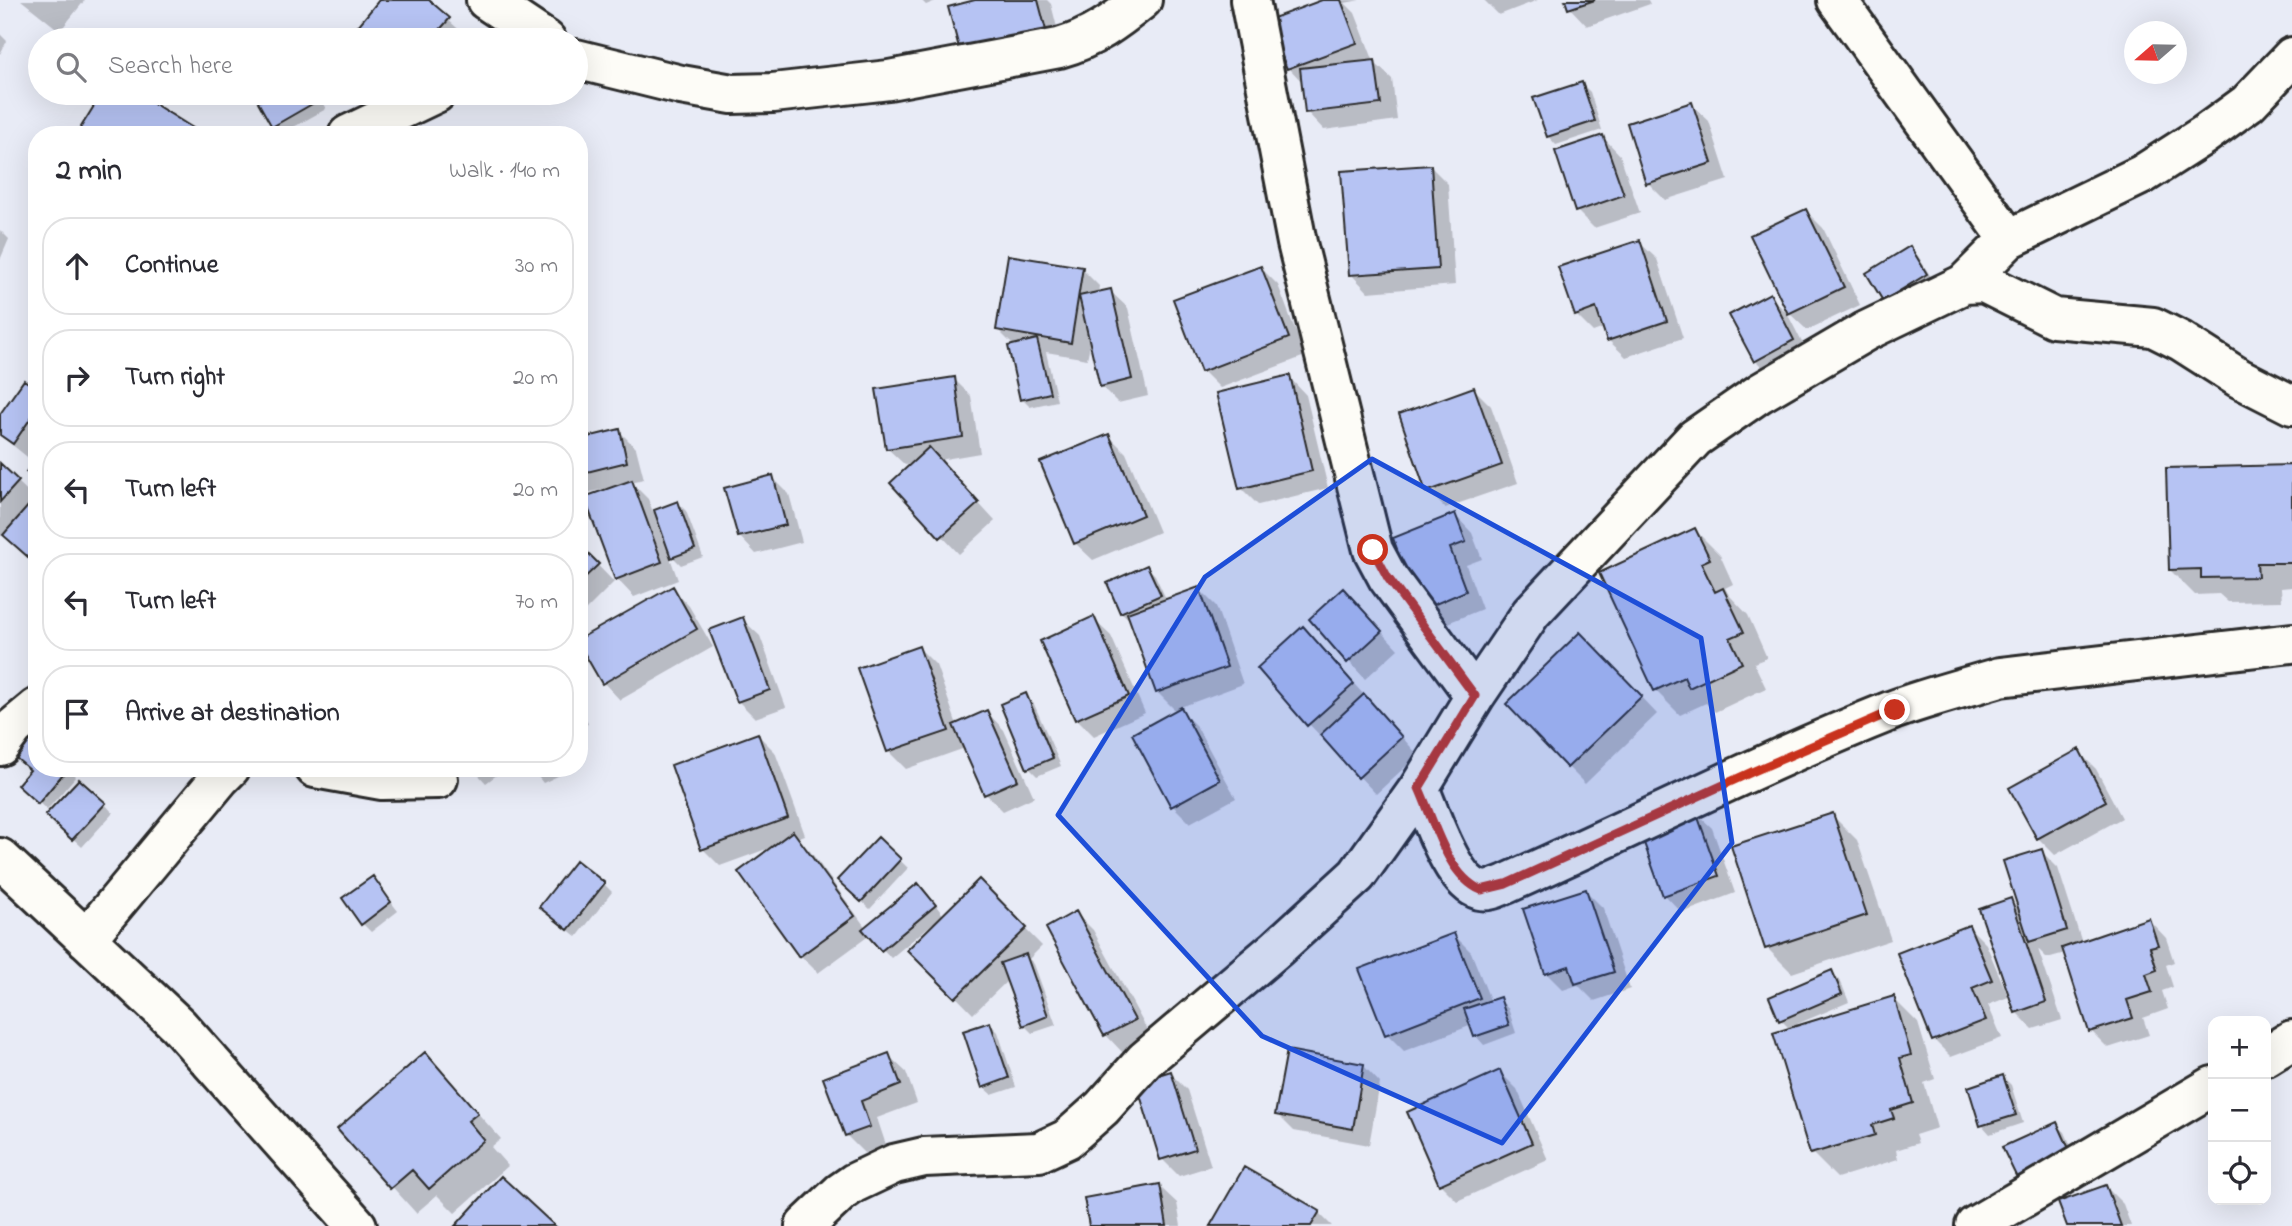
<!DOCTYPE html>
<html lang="en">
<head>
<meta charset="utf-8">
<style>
  body { margin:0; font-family:"Indie Flower",sans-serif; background:#f7f7f7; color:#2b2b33 }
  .controls { position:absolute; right:21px; bottom:21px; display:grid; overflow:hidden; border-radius:14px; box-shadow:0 7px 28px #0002 }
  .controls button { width:63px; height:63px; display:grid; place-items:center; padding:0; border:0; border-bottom:2px solid #e1e1e2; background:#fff; color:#2b2b33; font:35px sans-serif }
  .compass { position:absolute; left:2124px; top:21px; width:63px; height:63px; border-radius:50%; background:#fff; box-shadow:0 7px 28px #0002; rotate:250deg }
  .stop { position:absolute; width:21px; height:21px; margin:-16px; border:5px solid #c8321e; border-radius:50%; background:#fff }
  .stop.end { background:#c8321e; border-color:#fff; box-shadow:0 2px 7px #0008 }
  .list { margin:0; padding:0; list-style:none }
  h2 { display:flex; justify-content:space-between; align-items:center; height:91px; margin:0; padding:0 28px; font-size:30px }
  h2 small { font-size:23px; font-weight:400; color:#7c7c81 }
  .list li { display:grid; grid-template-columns:46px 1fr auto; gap:21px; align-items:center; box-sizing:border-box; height:98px; margin:0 14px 14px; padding:0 14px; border:2px solid #e1e1e2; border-radius:28px }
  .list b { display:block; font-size:26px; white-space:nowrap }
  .list em { font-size:23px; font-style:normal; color:#7c7c81 }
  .icon { flex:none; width:38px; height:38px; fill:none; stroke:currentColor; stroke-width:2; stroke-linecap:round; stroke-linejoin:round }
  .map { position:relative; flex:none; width:2292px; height:1226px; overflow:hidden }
  .search { position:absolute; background:#fff; box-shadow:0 7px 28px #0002; left:28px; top:28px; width:560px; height:77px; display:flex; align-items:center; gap:18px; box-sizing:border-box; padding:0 24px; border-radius:38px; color:#7c7c81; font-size:26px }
  .panel { position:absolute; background:#fff; box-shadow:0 7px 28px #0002; left:28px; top:126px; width:560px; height:651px; border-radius:28px }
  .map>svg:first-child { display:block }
</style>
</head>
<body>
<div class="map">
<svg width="2292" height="1226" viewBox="0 0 2292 1226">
  <rect width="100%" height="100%" fill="#e8ebf6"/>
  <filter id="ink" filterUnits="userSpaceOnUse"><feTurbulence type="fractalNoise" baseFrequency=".0143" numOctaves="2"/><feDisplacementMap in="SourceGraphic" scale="14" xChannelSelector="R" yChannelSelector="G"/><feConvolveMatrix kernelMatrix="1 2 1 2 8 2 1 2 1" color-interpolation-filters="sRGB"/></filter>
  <g filter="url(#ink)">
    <path fill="#0003" d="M21,0H85L60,31Z
      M381,0H426L466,36L462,40H355L351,36Z
      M921,0H938L926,5Z
      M983,0H1047L1051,4L1063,51Z
      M1325,0H1360L1345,3L1355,13L1374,62L1392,79L1397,120L1324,130L1307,112L1303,83L1289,68L1271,21Z
      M1484,0H1538L1499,15Z
      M1567,0H1648L1650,4L1587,26L1570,8Z
      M0,34L7,41L0,54Z
      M1582,84L1590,92L1602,130L1556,145L1548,136Z
      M277,93H317L326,109L281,134L273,126L260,103Z
      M1691,104L1709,121L1728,180L1665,200L1648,183Z
      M1603,137L1620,155L1640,213L1594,228L1577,211Z
      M1431,167L1448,184L1455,285L1368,292L1351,274Z
      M1806,211L1823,228L1860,305L1807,330L1789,313Z
      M0,230L9,239L0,260Z
      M1639,242L1657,259L1683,338L1626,357L1608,340L1604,328L1593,332L1576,315Z
      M1910,248L1918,256L1934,282L1893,308L1884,300Z
      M1261,268L1278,285L1305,356L1220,388L1203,371Z
      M1082,269L1099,286L1098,293L1110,291L1128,308L1148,396L1118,403L1101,386L1091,340L1087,359L1046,352L1057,401L1030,407L1022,399L1014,346L998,330Z
      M1769,295L1787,313L1810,358L1773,378L1755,360Z
      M1289,377L1306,395L1328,488L1258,505L1241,488Z
      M954,379L971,396L980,453L939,460L995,521L959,554L892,483L913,464L905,465L887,448Z
      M1474,389L1491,406L1518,483L1445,508L1428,491Z
      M37,391V451L31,460L0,435V417Z
      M619,431L636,448L644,479L631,482L648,499L653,512L678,503L686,511L703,557L681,565L668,552L678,580L634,597L617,579L586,498L608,491L607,488L579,495V441Z
      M1109,436L1126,453L1159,532L1093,560L1075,543Z
      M0,465L37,500V565L3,534L0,537Z
      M2292,467V587L2281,588L2282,601L2228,602L2219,594L2195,595L2170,570Z
      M772,477L789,494L802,542L756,554L739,536Z
      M1455,515L1472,533L1482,559L1466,565L1482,609L1445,624L1404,588Z
      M1695,530L1720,555L1733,584L1725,588L1729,595L1748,615L1767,658L1754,663L1766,688L1715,712L1706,703L1680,715L1655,690Z
      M579,546L614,582L579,617Z
      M1147,567L1155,575L1167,601L1199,589L1216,606L1243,684L1178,708L1197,727L1236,798L1190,823L1173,806L1177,712L1157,692L1130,620L1121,612Z
      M672,588L689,606L713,647L620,700L603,682Z
      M1360,608L1398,649L1365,679L1311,620Z
      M742,619L760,636L786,707L755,718L738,701Z
      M1093,619L1111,636L1145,713L1094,736L1077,719Z
      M1320,646L1418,755L1376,794L1309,724Z
      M919,648L936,665L957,725L987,712L1004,730L1034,797L1003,811L986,794L965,748L906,769L889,752L860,669Z
      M1597,651L1657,714L1585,784L1568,767Z
      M1025,695L1034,704L1061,766L1037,776L1029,768Z
      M579,703L588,724L579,727Z
      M758,735L775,752L805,835L797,838L810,851L866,928L926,893L944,916L979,882L1042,946L1029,959L1034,964L1056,1025L1032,1033L1024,1025L1008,980L973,1014L910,950L935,925L933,923L891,958L870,935L818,973L801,956L775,846L720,866L703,849Z
      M2078,751L2096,769L2122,818L2055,855L2038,838Z
      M37,768H68L76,776L47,810L28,793Z
      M472,768H506L486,783Z
      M531,768H557L560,775L543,783Z
      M105,804L113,813L82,847L48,815Z
      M1694,811L1712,828L1735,893L1682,913L1665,895L1641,830Z
      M1832,815L1857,840L1891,940L1792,973L1767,948Z
      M878,839L908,868L870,909L839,880Z
      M2041,851L2058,868L2082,943L2149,920L2166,938L2174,962L2166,965L2173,987L2162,991L2168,1009L2143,1018L2149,1035L2108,1048L2091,1031L2065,953L2047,958L2038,949L2062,1020L2033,1029L2016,1012L2011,996L1988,1005L2002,1038L1951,1057L1934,1040L1969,927L1986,944L2008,996L2010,995L2011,900L2020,910Z
      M372,878L398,911L371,932L362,923Z
      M604,884L612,892L577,937L550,915Z
      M1586,891L1603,908L1630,989L1594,1001L1578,985L1563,990L1546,973Z
      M1076,913L1093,930L1151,1037L1123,1053L1106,1035L1048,929Z
      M1454,935L1471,952L1491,1002L1499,999L1508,1008L1516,1033L1484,1045L1476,1036L1472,1025L1404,1051L1387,1034Z
      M1831,972L1840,980L1849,1002L1797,1024L1798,1027L1893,998L1918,1023L1935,1079L1924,1083L1937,1128L1915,1135L1918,1143L1896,1150L1898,1159L1837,1178L1812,1153L1790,1029L1781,1020Z
      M990,1024L998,1032L1016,1087L992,1095L983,1087Z
      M425,1055L501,1139L491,1147L508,1166L455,1213L437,1195L416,1213L340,1129Z
      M888,1055L906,1072L917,1103L877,1118L886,1145L864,1153L847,1136L825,1079Z
      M1363,1065L1380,1083L1369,1145L1294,1131L1277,1114Z
      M1500,1072L1517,1089L1548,1160L1457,1201L1440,1184Z
      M1170,1073L1187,1090L1211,1166L1179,1176L1162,1159Z
      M2003,1077L2011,1085L2023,1123L1990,1134L1982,1125Z
      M2056,1124L2065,1132L2078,1162L2027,1185L2018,1177Z
      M1159,1186L1177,1203L1181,1226H1091Z
      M2106,1187L2123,1204L2131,1226H2069Z
      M1319,1213L1332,1226H1212Z"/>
    <path fill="#b6c3f3" stroke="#2b2b2b" stroke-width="2" d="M379,0H429L450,18L431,40H353L349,37Z
      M975,0H1038L1047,34L961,55L948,7Z
      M1322,0H1341L1357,43L1287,69L1268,20Z
      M1565,0H1595L1568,9Z
      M1375,60L1381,104L1305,113L1300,68Z
      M1582,82L1595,121L1547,137L1533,98Z
      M102,93H137L204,135H76Z
      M274,93H314L319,100L272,127L258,102Z
      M1692,102L1712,163L1646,184L1627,123Z
      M1603,135L1624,195L1575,212L1555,151Z
      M1431,165L1438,269L1349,275L1341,171Z
      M1806,209L1844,287L1788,314L1750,235Z
      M1640,240L1667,321L1607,341L1596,308L1575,316L1558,267Z
      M1910,246L1927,274L1883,301L1866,273Z
      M1008,255L1083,267L1071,343L996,330Z
      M1261,266L1289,338L1201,372L1173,299Z
      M1111,289L1132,379L1100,387L1079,296Z
      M1770,293L1794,340L1754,362L1729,315Z
      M1037,339L1050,393L1020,400L1008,346Z
      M1290,375L1312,471L1239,489L1216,393Z
      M955,377L963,437L886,449L876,389Z
      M24,380L37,389V418L33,415L13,444L0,435V414Z
      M1474,387L1502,465L1426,492L1399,414Z
      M620,429L627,462L579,474V439Z
      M1109,434L1143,515L1074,544L1040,462Z
      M929,447L979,503L940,538L890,483Z
      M37,457V480L26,472Z
      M0,463L19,481L0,502Z
      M2292,465V563H2257L2258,577L2201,578V569L2169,570L2166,468Z
      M773,475L786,525L738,537L724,488Z
      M632,480L662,562L615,580L584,497Z
      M36,497L37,498V565L3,535Z
      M678,501L695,549L671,558L654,510Z
      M1455,513L1466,542L1450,548L1466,591L1426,608L1416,583L1402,589L1388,552L1397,549L1393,538Z
      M1695,528L1710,559L1701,563L1715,592L1723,588L1744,632L1730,638L1742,663L1689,688L1684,677L1654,691L1599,573Z
      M579,544L599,564L579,583Z
      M1147,565L1161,595L1120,613L1107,583Z
      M673,586L697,629L602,684L579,644V639Z
      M1199,587L1227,667L1156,693L1127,613Z
      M1343,588L1382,631L1347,663L1309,619Z
      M1094,616L1129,696L1075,720L1040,641Z
      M743,617L770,690L737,702L709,630Z
      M1303,626L1354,684L1307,726L1257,668Z
      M1580,632L1642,696L1567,768L1506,704Z
      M919,646L949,731L887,752L857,668Z
      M1026,693L1053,758L1027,769L1000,704Z
      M1364,694L1402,737L1358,778L1320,735Z
      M1181,707L1220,780L1171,807L1132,734Z
      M987,710L1018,780L984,795L953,725Z
      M27,731L37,739V768H68L38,804L17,785L30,770L9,752Z
      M758,733L788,818L701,850L671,765Z
      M2079,749L2106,801L2037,839L2009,788Z
      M79,779L106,803L72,840L45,815Z
      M1695,809L1719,876L1663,896L1639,829Z
      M1833,813L1867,915L1765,949L1731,846Z
      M793,831L855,916L799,957L738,872Z
      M878,837L901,859L861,902L837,880Z
      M2042,849L2067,930L2029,942L2003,861Z
      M576,860L605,883L568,930L539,907Z
      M373,876L391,902L361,925L342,898Z
      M979,879L1027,928L955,998L907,950Z
      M918,883L936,905L881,951L862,929Z
      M1586,889L1614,972L1575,984L1569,966L1545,974L1523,909Z
      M2011,898L2046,1002L2015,1013L1979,909Z
      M1076,911L1135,1020L1104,1036L1046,928Z
      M2149,918L2158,945L2150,947L2157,970L2146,974L2152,992L2127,1000L2133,1018L2089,1032L2062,948Z
      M1969,925L1992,980L1972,988L1986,1020L1932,1041L1897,953Z
      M1454,933L1480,998L1385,1035L1359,969Z
      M1026,954L1048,1016L1023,1026L1000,963Z
      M1832,970L1842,994L1779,1021L1769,997Z
      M1894,996L1911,1055L1900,1058L1913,1103L1891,1110L1894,1118L1872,1125L1875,1135L1810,1154L1773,1033Z
      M1500,997L1509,1025L1474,1037L1464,1009Z
      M990,1022L1009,1078L982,1088L963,1031Z
      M1287,1050L1364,1064L1353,1129L1275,1115Z
      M425,1052L478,1113L468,1121L484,1140L429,1189L412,1170L390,1189L337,1129Z
      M889,1053L901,1085L861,1101L870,1127L845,1136L823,1078Z
      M1500,1070L1532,1143L1439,1185L1407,1112Z
      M1171,1071L1195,1149L1160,1160L1136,1082Z
      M2003,1075L2016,1115L1980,1126L1968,1087Z
      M2057,1122L2071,1153L2017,1178L2002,1147Z
      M1244,1167L1320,1211L1311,1226H1210Z
      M501,1176L555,1226H455Z
      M1160,1184L1167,1226H1089L1084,1198Z
      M2106,1185L2121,1226H2067L2058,1202Z"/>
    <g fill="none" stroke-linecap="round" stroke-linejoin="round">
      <defs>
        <path id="street" d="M486,0L546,40
          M1250,0L1297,243L1373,550L1388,578L1475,696
          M1837,0L2009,239
          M576,59L681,85L732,94L773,93L889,80L1059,48C1092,39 1116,21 1142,0
          M348,135L436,93
          M1964,284L2009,239L2143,174L2204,135L2248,103L2292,57
          M0,746L14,727L37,708
          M315,768L382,780L438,779
          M1419,788C1431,814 1451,882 1480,890C1488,892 1498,887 1506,884C1635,827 1762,762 1893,710C1928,697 1964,688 2000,677L2292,643
          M0,858L178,1025L357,1226
          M86,939L220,778L230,768
          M2266,1056L2292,1040
          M805,1226L841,1192L854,1183L894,1164L924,1157L1039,1152L1067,1139L1102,1108L1145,1060L1276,949L1357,875L1419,788L1475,696L1531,613L1695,438L1760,393L1866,331L1964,284L1984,283L2054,318L2153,327L2181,341L2239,378L2292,405
          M1975,1226L2213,1086"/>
      </defs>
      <use href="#street" stroke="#2b2b2b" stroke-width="44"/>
      <use href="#street" stroke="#fdfcf7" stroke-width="38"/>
    </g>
  </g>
  <g fill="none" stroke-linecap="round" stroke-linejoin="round" filter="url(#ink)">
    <path stroke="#c8321e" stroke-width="9" d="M1373,550L1388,578L1475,696L1419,788C1434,821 1447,875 1481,890L1506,884L1754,771L1895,710"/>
  </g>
  <path fill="#1d4ed8" fill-opacity="0.2" stroke="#1d4ed8" stroke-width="5" stroke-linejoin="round" d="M1372,459L1701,638L1732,843L1502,1143L1262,1036L1058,815L1205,577Z"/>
</svg>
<div class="controls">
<button>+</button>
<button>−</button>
<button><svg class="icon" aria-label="locate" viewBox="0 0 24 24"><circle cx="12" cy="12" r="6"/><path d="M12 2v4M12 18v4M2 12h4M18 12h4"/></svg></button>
</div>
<svg class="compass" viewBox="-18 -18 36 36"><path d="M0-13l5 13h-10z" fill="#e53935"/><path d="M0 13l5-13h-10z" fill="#7c7c81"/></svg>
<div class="stop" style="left:1373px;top:550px"></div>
<div class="stop end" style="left:1895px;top:710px"></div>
<div class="search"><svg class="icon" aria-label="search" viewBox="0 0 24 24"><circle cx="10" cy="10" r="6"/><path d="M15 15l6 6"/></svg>Search here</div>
<section class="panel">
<h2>2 min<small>Walk · 140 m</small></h2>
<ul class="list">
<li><svg class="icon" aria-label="ahead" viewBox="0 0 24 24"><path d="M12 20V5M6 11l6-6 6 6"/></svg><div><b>Continue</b></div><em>30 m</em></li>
<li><svg class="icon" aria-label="right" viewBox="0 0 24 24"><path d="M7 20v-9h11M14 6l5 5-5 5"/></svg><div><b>Turn right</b></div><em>20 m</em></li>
<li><svg class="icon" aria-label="left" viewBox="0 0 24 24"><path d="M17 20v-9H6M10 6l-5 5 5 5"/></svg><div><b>Turn left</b></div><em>20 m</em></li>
<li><svg class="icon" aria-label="left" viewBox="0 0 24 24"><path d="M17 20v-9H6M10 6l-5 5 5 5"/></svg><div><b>Turn left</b></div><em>70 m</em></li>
<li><svg class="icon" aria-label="arrive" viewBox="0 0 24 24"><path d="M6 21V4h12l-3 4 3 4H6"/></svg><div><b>Arrive at destination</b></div></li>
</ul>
</section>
</div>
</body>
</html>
